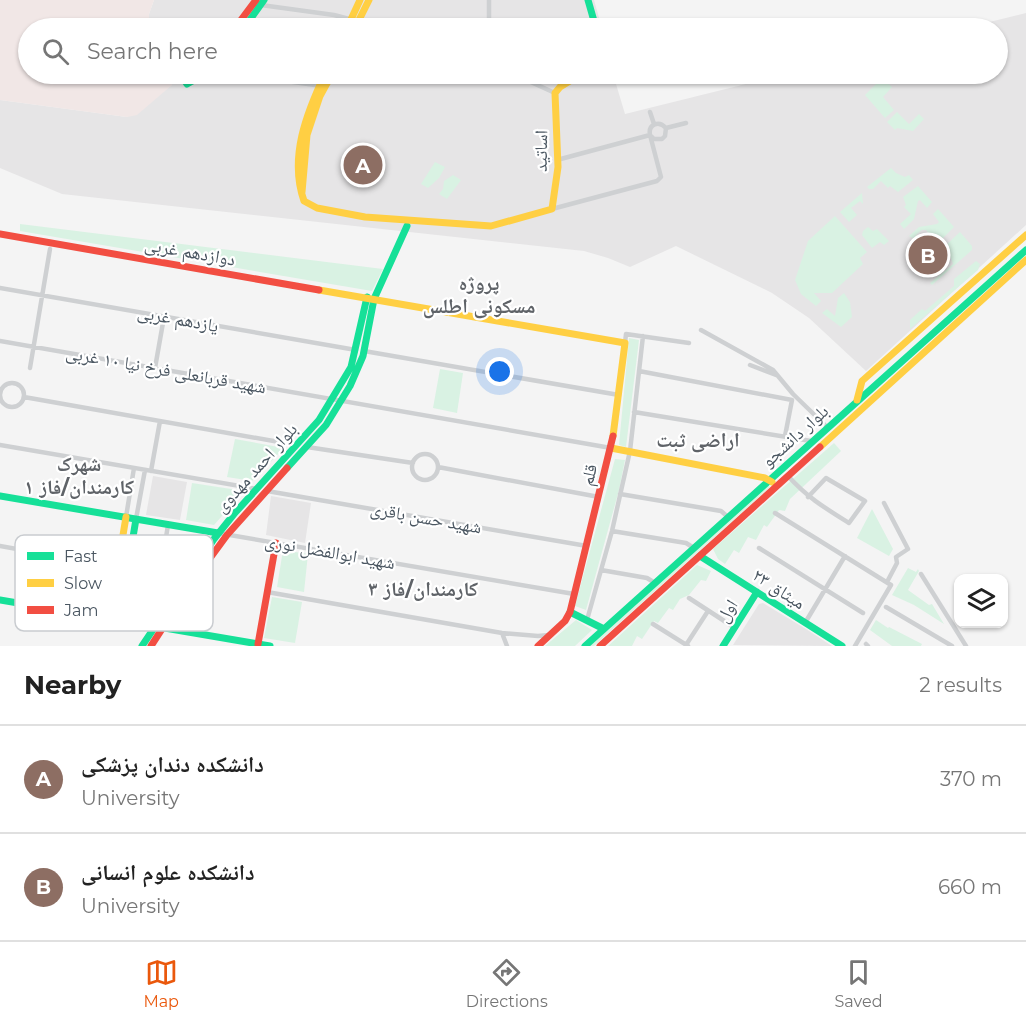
<!DOCTYPE html>
<html lang="en">
<head>
<meta charset="utf-8">
<style>
  body { margin:0; font-family:Montserrat,"Noto Naskh Arabic",sans-serif; background:#f6f6f6; color:#222 }
  .controls { position:absolute; right:18px; bottom:18px; display:grid; overflow:hidden; border-radius:12px; box-shadow:0 2px 4px #0004 }
  .controls button { width:54px; height:54px; display:grid; place-items:center; padding:0; border:0; border-bottom:2px solid #e0e0e0; background:#fff; color:#222; font:30px sans-serif }
  .you { position:absolute; left:500px; top:372px; width:21px; height:21px; margin:-15px; border:4px solid #fff; border-radius:50%; background:#1a73e8; box-shadow:0 0 0 9px #1a73e833 }
  .badge { display:grid; place-items:center; width:39px; height:39px; border-radius:50%; background:#ea580c; color:#fff; font-size:20px; font-weight:700 }
  .pin { position:absolute; translate:-50% -50%; border:3px solid #fff; box-shadow:0 2px 6px #0006 }
  .list { margin:0; padding:0; list-style:none }
  h2 { display:flex; justify-content:space-between; align-items:center; height:78px; margin:0; padding:0 24px; font-size:26px }
  h2 small { font-size:20px; font-weight:400; color:#767676 }
  .list li { display:grid; grid-template-columns:39px 1fr auto; gap:18px; align-items:center; box-sizing:border-box; height:108px; padding:0 24px; border-top:2px solid #e0e0e0 }
  .list b { display:block; font-size:22px; white-space:nowrap }
  .list p { margin:0; font-size:20px; white-space:nowrap; color:#767676 }
  .list em { font-size:20px; font-style:normal; color:#767676 }
  .icon { flex:none; width:33px; height:33px; fill:none; stroke:currentColor; stroke-width:2; stroke-linecap:round; stroke-linejoin:round }
  .map { position:relative; flex:none; width:1026px; height:646px; overflow:hidden }
  .search { position:absolute; background:#fff; box-shadow:0 2px 4px #0004; left:18px; right:18px; top:18px; height:66px; display:flex; align-items:center; gap:15px; box-sizing:border-box; padding:0 21px; border-radius:33px; color:#767676; font-size:22px }
  .sheet { height:294px; background:#fff }
  nav { display:flex; justify-content:space-around; align-items:center; box-sizing:border-box; height:84px; border-top:2px solid #e0e0e0; background:#fff; font-size:16px; color:#767676 }
  nav a { display:grid; justify-items:center; gap:3px }
  nav .on { color:#ea580c }
  .map>svg:first-child { display:block }
</style>
</head>
<body>
<div class="map">
<svg width="1026" height="646" viewBox="0 0 1026 646">
  <rect width="100%" height="100%" fill="#f4f4f4"/>
  <path fill="#e6e5e6" d="M154,0H594L602,28H149V14Z
    M1026,13V225L866,371L809,318L772,293L676,246L630,267L608,258L584,251L62,194L0,168V100L127,117L172,85V74H613L625,114L786,74H998V28H965Z
    M153,476L187,482L180,520L146,515Z
    M271,496L311,503L305,543L266,535Z
    M763,603L806,629L832,646L733,645L759,604Z"/>
  <path fill="#f1e7e6" d="M0,0H154L149,14V28H28V74H172V85L137,115L127,117L0,100Z"/>
  <path fill="#d9f2e3" d="M882,78L892,87L883,97L894,110L885,118L865,95Z
    M897,112L909,124L919,114L924,119L913,131L897,128L895,130L887,122Z
    M435,162L445,167L439,178L428,188L421,184Z
    M891,168L896,173L905,177L909,175L913,180L898,192L890,186L888,188L881,181L873,189H869L867,187Z
    M453,175L461,180L447,199L439,194L443,189L444,181Z
    M918,186L932,202L927,208L920,200L918,201L914,219L904,229L900,224L911,214L904,207L906,205L903,197Z
    M862,193L863,204L860,201L851,208L857,215L849,222L840,212Z
    M938,209L954,227L941,240L931,236L926,230H922L916,235L917,237L914,239L909,236L919,227L937,224L939,222L933,214Z
    M835,216L867,252L860,258L863,264L832,293H814L821,301L816,306L801,294L795,280L808,241Z
    M20,224L383,269L372,291L20,231Z
    M868,227L873,231L877,229L889,241L884,245L880,242L872,248L862,235L863,231Z
    M960,232L972,246V250L932,285L930,283L953,264L946,245Z
    M976,261L980,264L978,270L910,329V320L922,309L925,311L954,286V279Z
    M844,293L850,302L852,317L841,327L822,313L827,309L835,316L838,298Z
    M629,338L639,340L626,447L619,445Z
    M440,369L463,373L457,413L433,408Z
    M235,439L284,448L252,481L227,477Z
    M834,443L841,451L790,499L785,511L779,510L767,527L764,525L756,540L748,537L739,553L734,550L725,564L718,559L713,549Z
    M615,459L625,460L619,490L586,610L575,606Z
    M192,483L244,491L214,525L186,520Z
    M768,485L770,487L594,646H590Z
    M872,509L893,549L889,556L857,538Z
    M283,550L308,554L304,592L277,587Z
    M697,565L711,571L706,581L701,580L689,595L680,599L673,610L669,608L658,623L654,621L642,639L637,636L632,646H608Z
    M908,568L916,572L918,569L919,571L908,590L929,605L932,604L944,624L914,605L892,595Z
    M272,597L302,602L295,643L264,638Z
    M576,620L592,630L575,646H545Z
    M876,620L888,628L889,627L922,644L921,646H892L870,630Z"/>
  <g fill="none" stroke-linecap="round" stroke-linejoin="round">
    <path stroke="#ced0d2" stroke-width="4.5" d="M261,5L334,15L353,20
      M489,28V0
      M236,74L322,86
      M505,74L522,78L555,93
      M650,112L654,124
      M666,128L686,123
      M552,209L657,181L661,177L650,135C648,124 659,120 666,128L665,136L662,139H654L650,135L557,160
      M0,288L356,350
      M701,330L773,370L793,394L827,427
      M0,341L611,448
      M625,343L626,334L689,343
      M364,351L619,395
      M750,365L776,375
      M30,368L50,249
      M155,368L164,317
      M639,371L792,400
      M0 395a12 12 0 1 1 24 0a12 12 0 1 1-24 0Z
      M24,397L296,445
      M634,412L811,441
      M785,436L792,400
      M0,445L257,489
      M307,447L413,463
      M412 467a13 13 0 1 1 26 0a13 13 0 1 1-26 0Z
      M438,467L599,497
      M151,471L160,421
      M788,476C808,498 825,508 849,523L865,501L826,478L808,497
      M267,491L587,546
      M620,494L721,511L728,517
      M884,503L908,549L896,557L897,563L887,582
      M775,513L891,585L855,646
      M126,517L134,468
      M136,519L145,470
      M612,531L686,543L694,548
      M218,533L574,594
      M0,546L160,575
      M759,548L863,613
      M601,570L647,578L655,583
      M921,574L966,646
      M267,592L502,633L538,636L549,635
      M689,598L735,628
      M886,607L952,646
      M587,620L612,531L630,451L643,336
      M805,623L845,556
      M653,624L688,646
      M143,625L155,605L168,525
      M502,633L507,646
      M866,644L868,646
      M686,645L708,611"/>
    <path stroke="#16e098" stroke-width="7" d="M588,0L596,28
      M244,28L264,0
      M187,84L205,74
      M187,84L185,81L191,74
      M287,468L326,425L350,386L363,356L374,299L407,226
      M0,496L218,533
      M700,556L842,646
      M0,600L270,646
      M570,612L604,629
      M119,621L136,519
      M142,646L214,539L234,514L319,420L351,367L367,297
      M585,646L1026,250
      M723,646L757,592"/>
    <path stroke="#ffcf43" stroke-width="7" d="M347,28L360,0
      M355,28L369,0
      M325,74C306,114 289,158 304,201L317,208L365,217L491,226L552,209L558,167L555,93L560,87L581,74
      M302,192L307,135L320,96L332,74
      M319,290L625,343L613,436
      M857,400L862,381L1026,235
      M820,447L1026,260
      M611,448L765,478L772,482
      M109,619L126,517"/>
    <path stroke="#f24e42" stroke-width="7" d="M235,28L256,0
      M0,234L319,290
      M258,644L276,543
      M151,646L191,584L227,535L287,468
      M538,646L565,621L570,612L613,436
      M600,646L820,447"/>
  </g>
  <g text-anchor="middle" stroke-width="4.5" stroke-linejoin="round" paint-order="stroke">
    <g font-size="18" fill="#4a5661" stroke="#fff">
      <text transform="translate(541 151) rotate(-89)" y="6">اساتید</text>
      <text transform="translate(190 252) rotate(10)" y="6">دوازدهم غربی</text>
      <text transform="translate(178 319) rotate(10)" y="6">یازدهم غربی</text>
      <text transform="translate(166 370) rotate(10)" y="6">شهید قربانعلی فرخ نیا ۱۰ غربی</text>
      <text transform="translate(795 436) rotate(-42)" y="6">بلوار دانشجو</text>
      <text transform="translate(256 468) rotate(-48)" y="6">بلوار احمد مهدوی</text>
      <text transform="translate(589 475) rotate(-76)" y="6">قلم</text>
      <text transform="translate(426 518) rotate(10)" y="6">شهید حسن باقری</text>
      <text transform="translate(330 552) rotate(10)" y="6">شهید ابوالفضل نوری</text>
      <text transform="translate(779 589) rotate(33)" y="6">میثاق ۲۳</text>
      <text transform="translate(727 611) rotate(-58)" y="6">اول</text>
    </g>
    <g font-size="20" font-weight="bold" fill="#5f6368" stroke="#fff">
      <text x="479" y="290">پروژه<tspan x="479" dy="23">مسکونی اطلس</tspan></text>
      <text x="698" y="447">اراضی ثبت</text>
      <text x="79" y="471">شهرک<tspan x="79" dy="23">کارمندان/فاز ۱</tspan></text>
      <text x="423" y="596">کارمندان/فاز ۳</text>
    </g>
  </g>
  <rect x="15" y="535" width="198" height="96" rx="9" fill="#fff" stroke="#c9ccd0" stroke-width="1.5"/>
  <rect x="27" y="552" width="27" height="8" fill="#16e098"/>
  <rect x="27" y="579" width="27" height="8" fill="#ffcf43"/>
  <rect x="27" y="606" width="27" height="8" fill="#f24e42"/>
  <g font-size="16" fill="#4a5661">
    <text x="64" y="562">Fast</text>
    <text x="64" y="589">Slow</text>
    <text x="64" y="616">Jam</text>
  </g>
</svg>
<div class="controls">
<button><svg class="icon" aria-label="layers" viewBox="0 0 24 24"><path d="M12 4l9 5-9 5-9-5zM3 14l9 5 9-5"/></svg></button>
</div>
<div class="you"></div>
<div class="pin badge" style="left:363px;top:165px;background:#8d6e63">A</div>
<div class="pin badge" style="left:928px;top:255px;background:#8d6e63">B</div>
<div class="search"><svg class="icon" aria-label="search" viewBox="0 0 24 24"><circle cx="10" cy="10" r="6"/><path d="M15 15l6 6"/></svg>Search here</div>
</div>
<section class="sheet">
<h2>Nearby<small>2 results</small></h2>
<ul class="list">
<li><span class="badge" style="background:#8d6e63">A</span><div><b>دانشکده دندان پزشکی</b><p>University</p></div><em>370 m</em></li>
<li><span class="badge" style="background:#8d6e63">B</span><div><b>دانشکده علوم انسانی</b><p>University</p></div><em>660 m</em></li>
</ul>
</section>
<nav>
<a class="on"><svg class="icon" aria-label="map" viewBox="0 0 24 24"><path d="M3 6l6-2 6 2 6-2v14l-6 2-6-2-6 2zM9 4v14M15 6v14"/></svg>Map</a>
<a><svg class="icon" aria-label="directions" viewBox="0 0 24 24"><path d="M12 3l9 9-9 9-9-9zM9 14v-3h6M13 9l2 2-2 2"/></svg>Directions</a>
<a><svg class="icon" aria-label="saved" viewBox="0 0 24 24"><path d="M7 4h10v16l-5-4-5 4z"/></svg>Saved</a>
</nav>
</body>
</html>
